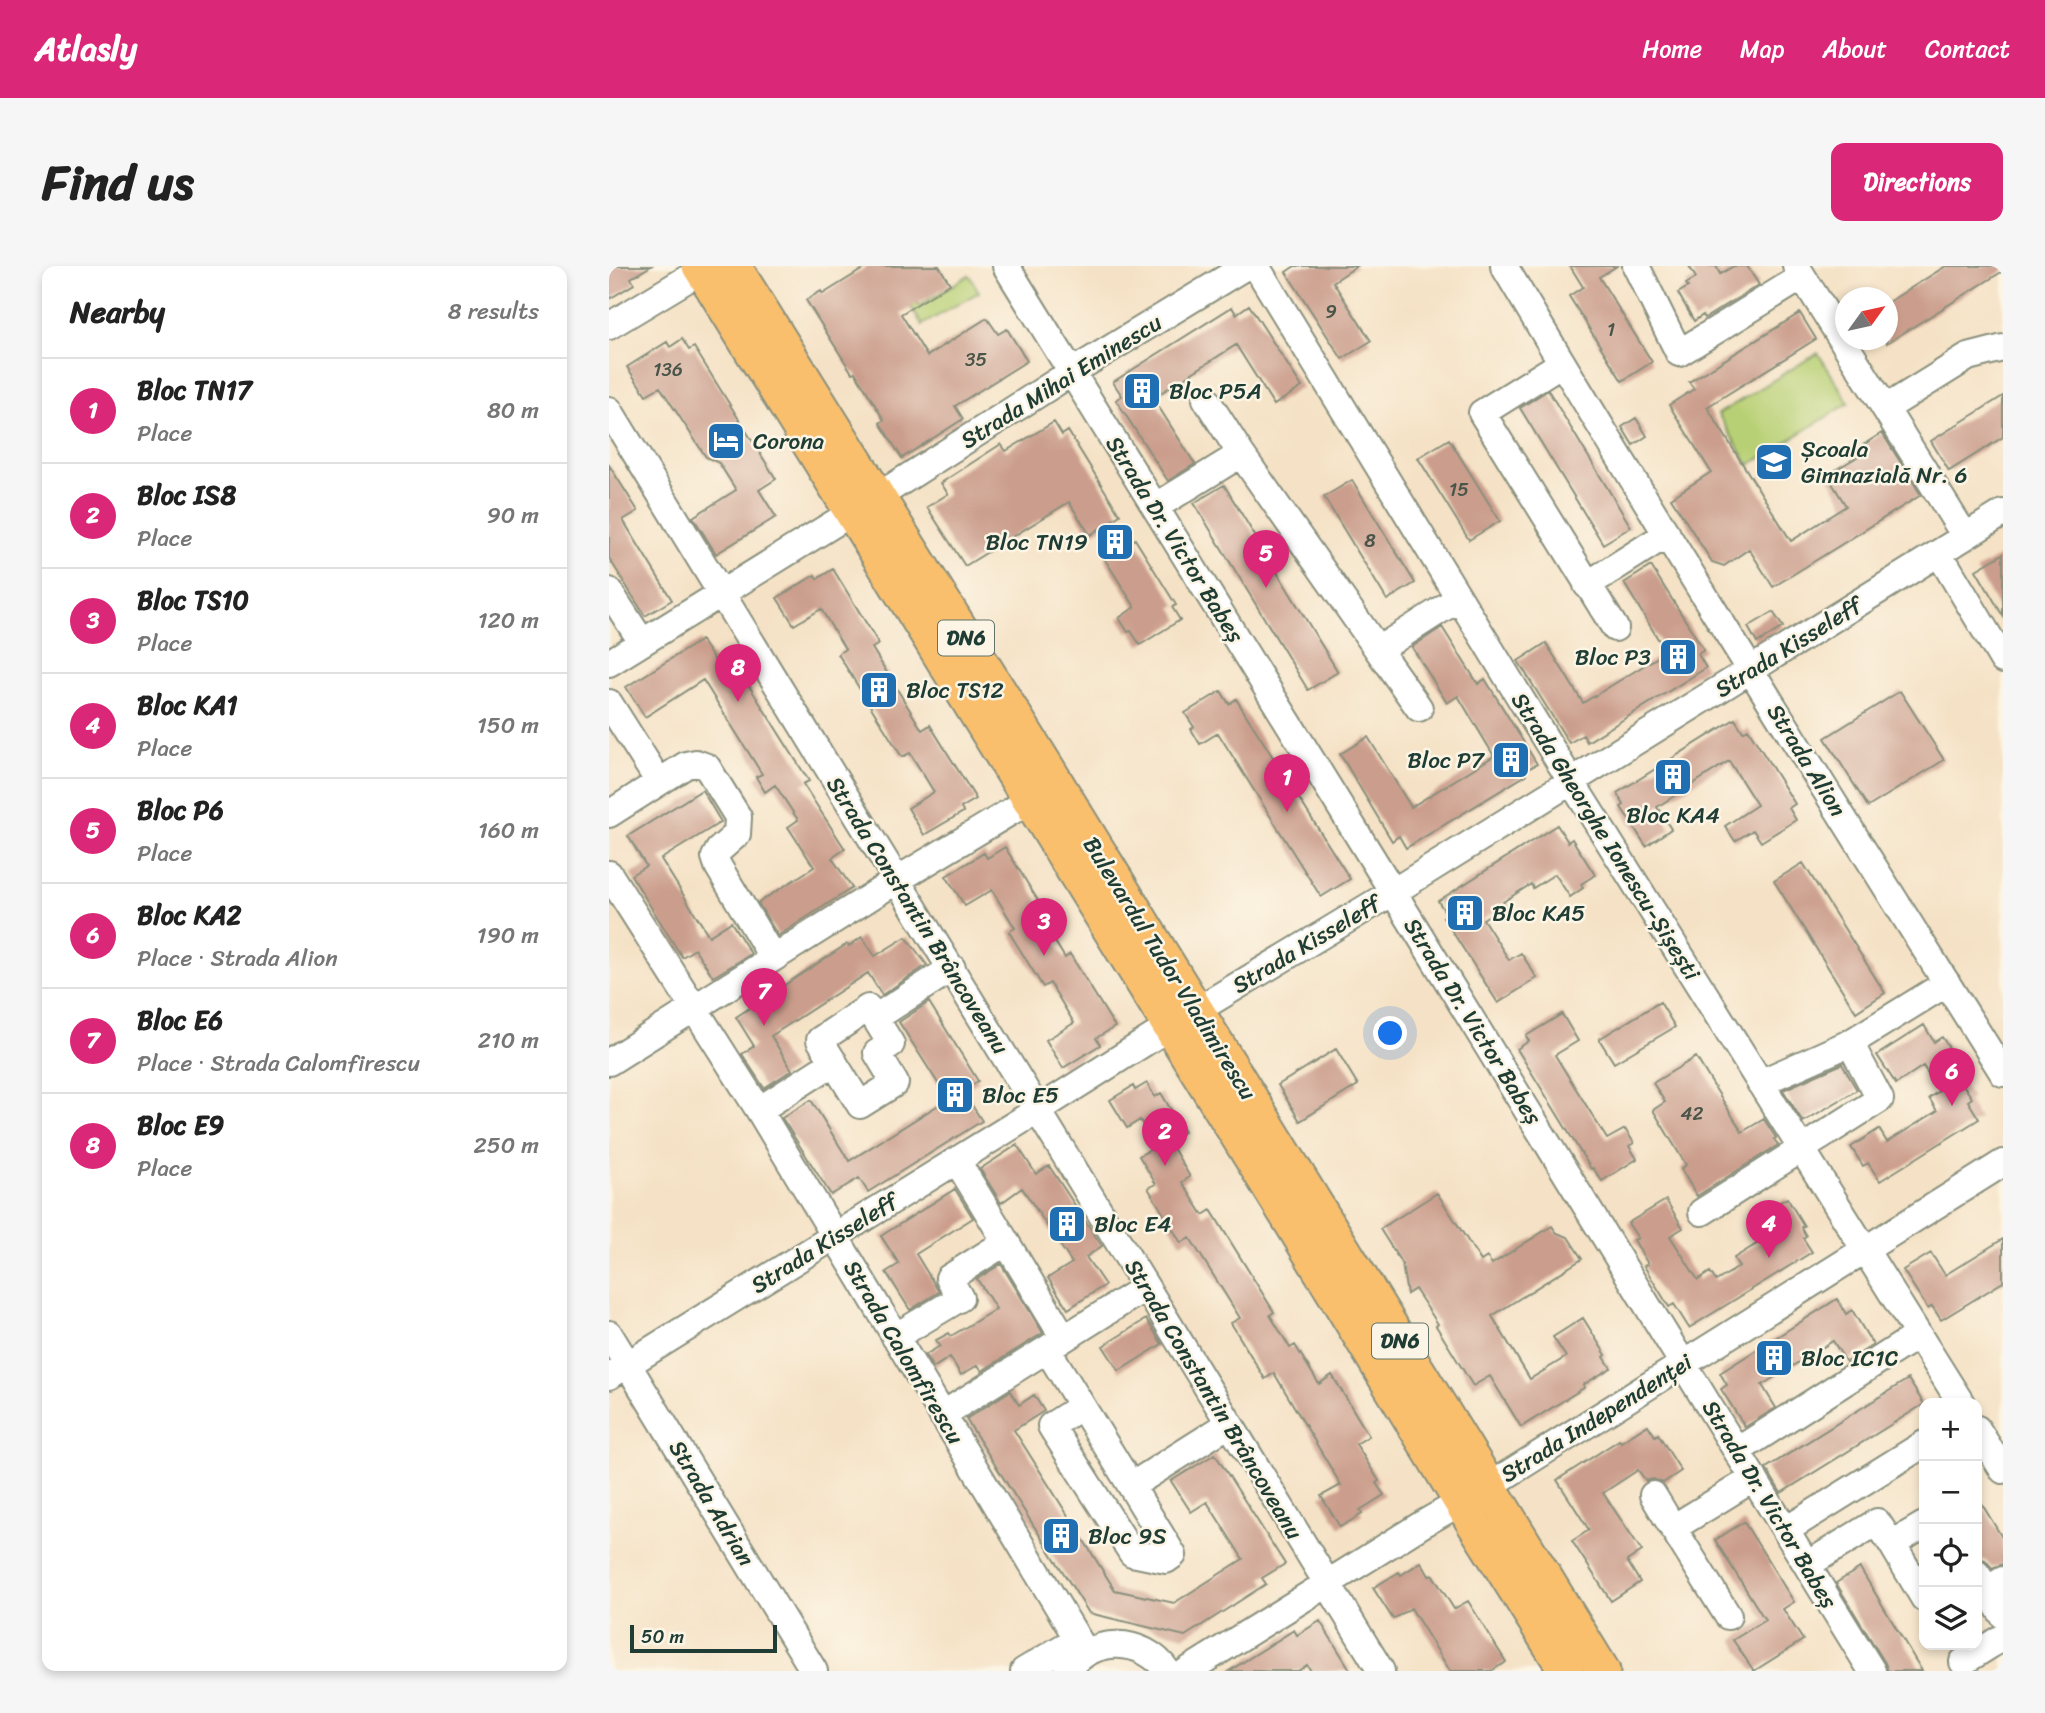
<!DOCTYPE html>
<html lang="en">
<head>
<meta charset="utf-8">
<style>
  body { margin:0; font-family:Sriracha,sans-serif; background:#f6f6f6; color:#222 }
  .controls { position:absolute; right:21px; bottom:21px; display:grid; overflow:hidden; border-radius:14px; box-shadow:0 4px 10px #0003 }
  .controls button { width:63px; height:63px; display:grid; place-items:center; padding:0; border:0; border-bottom:2px solid #e0e0e0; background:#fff; color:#222; font:35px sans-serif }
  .compass { position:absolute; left:1226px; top:21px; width:63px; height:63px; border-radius:50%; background:#fff; box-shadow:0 4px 10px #0003; rotate:57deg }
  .scale { position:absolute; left:21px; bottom:18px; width:147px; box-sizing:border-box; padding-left:7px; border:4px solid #1f3d34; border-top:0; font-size:19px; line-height:24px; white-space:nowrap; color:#1f3d34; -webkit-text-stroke:5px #fcf5e5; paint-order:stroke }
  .you { position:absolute; left:782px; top:768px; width:24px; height:24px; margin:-18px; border:5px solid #fff; border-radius:50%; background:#1a73e8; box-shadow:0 0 0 10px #1a73e833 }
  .badge { display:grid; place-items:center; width:46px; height:46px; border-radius:50%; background:#db2777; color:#fff; font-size:23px; font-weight:700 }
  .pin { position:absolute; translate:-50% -58px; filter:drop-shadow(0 2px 4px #0008) }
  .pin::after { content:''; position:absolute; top:37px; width:24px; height:21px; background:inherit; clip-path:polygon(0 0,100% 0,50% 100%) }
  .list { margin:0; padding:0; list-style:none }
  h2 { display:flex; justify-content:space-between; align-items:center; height:91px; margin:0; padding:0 28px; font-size:30px }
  h2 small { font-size:23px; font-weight:400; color:#767676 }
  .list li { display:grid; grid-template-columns:46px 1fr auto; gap:21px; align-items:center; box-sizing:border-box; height:105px; padding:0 28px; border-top:2px solid #e0e0e0 }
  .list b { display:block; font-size:26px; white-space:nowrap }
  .list p { margin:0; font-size:23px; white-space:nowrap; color:#767676 }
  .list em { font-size:23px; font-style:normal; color:#767676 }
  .icon { flex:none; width:38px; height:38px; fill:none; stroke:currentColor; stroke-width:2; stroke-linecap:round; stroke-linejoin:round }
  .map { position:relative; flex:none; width:1394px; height:1405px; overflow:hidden; border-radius:14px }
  header { display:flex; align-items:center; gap:42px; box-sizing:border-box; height:98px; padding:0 35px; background:#db2777; color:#fff }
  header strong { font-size:33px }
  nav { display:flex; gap:38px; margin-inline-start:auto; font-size:24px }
  .intro { display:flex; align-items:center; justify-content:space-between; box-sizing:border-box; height:168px; padding:0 42px }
  h1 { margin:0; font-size:49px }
  .button { padding:18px 32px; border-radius:14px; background:#db2777; color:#fff; font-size:24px; font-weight:700 }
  main { display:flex; gap:42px; padding:0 42px }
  aside { flex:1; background:#fff; border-radius:14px; box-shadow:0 4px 10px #0003 }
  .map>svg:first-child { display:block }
</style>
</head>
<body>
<header>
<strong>Atlasly</strong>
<nav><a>Home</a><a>Map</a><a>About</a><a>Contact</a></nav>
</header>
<div class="intro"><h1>Find us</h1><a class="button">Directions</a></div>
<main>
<aside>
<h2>Nearby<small>8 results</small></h2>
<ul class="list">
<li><span class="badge">1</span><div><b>Bloc TN17</b><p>Place</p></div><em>80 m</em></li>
<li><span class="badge">2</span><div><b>Bloc IS8</b><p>Place</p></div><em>90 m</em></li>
<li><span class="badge">3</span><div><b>Bloc TS10</b><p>Place</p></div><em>120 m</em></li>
<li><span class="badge">4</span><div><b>Bloc KA1</b><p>Place</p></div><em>150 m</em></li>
<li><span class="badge">5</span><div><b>Bloc P6</b><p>Place</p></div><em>160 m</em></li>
<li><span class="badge">6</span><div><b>Bloc KA2</b><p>Place · Strada Alion</p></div><em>190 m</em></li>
<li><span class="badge">7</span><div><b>Bloc E6</b><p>Place · Strada Calomfirescu</p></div><em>210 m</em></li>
<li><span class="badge">8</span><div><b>Bloc E9</b><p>Place</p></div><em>250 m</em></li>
</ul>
</aside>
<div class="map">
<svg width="1394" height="1405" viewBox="0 0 1394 1405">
  <rect width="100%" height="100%" fill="#fcf5e5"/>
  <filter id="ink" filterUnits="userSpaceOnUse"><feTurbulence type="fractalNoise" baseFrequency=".0143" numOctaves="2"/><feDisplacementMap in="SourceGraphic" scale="14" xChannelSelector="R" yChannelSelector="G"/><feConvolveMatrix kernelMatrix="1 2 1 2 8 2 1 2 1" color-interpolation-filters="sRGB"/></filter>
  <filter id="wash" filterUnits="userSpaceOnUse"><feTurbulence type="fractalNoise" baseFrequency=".00686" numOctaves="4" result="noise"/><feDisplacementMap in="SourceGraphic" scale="28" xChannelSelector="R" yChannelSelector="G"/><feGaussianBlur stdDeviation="1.57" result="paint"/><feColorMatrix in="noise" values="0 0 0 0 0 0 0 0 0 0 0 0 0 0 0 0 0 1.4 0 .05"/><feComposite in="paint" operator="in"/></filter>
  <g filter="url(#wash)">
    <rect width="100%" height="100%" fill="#f5e2c6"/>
    <path fill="#b8d075" stroke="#6c8654" stroke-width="2" d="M277,0H285L310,40L360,9L370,26L313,59Z
      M1209,87L1240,137L1140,199L1109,148Z"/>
    <g id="blocks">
      <path fill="#cb9d8c" d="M0,0H42L22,12L25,18L0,33Z
        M259,0H330L341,18L292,48L318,90L378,52L389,68L398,63L418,95L346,140L354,153L293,192L271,157L275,154L246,106L243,107L197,34L212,25L214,28Z
        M686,0H748L724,16L762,75L733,93L677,6Z
        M961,0H1008L990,11L1043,96L1013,115L960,30L974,21Z
        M1080,0H1107L1111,8L1125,0H1138L1150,19L1096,52L1094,49L1085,55L1069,27L1079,21L1077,18L1087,12Z
        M1337,0H1394V5L1278,77V37Z
        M640,39L693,121L665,139L627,79L544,132L586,198L559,215L507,134L513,130L504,116L623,41L627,48Z
        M1191,47L1207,73L1098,141L1182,275L1237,240L1218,209L1253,188L1249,182L1273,167L1312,229L1164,321L1140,283L1115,300L1103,296L1062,232L1102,206L1060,139L1085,123L1080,116Z
        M73,73L80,84L85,81L167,213L150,224L167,251L107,288L84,251L127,224L110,197L97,191L51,121L37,129L18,101L58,76L61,81Z
        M939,124L1022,261L994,278L911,142Z
        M1394,130V171L1340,205L1322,175Z
        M1027,152L1038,170L1024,179L1013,161Z
        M445,156L453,169L459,165L511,249L481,269L460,236L356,300L318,241L339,228L332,217L392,178L397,185Z
        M840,173L891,255L860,274L809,192Z
        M0,199L29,245L14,254L63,334L36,350L0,292Z
        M743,214L806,317L778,334L715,231Z
        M615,219L729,406L699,424L585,237Z
        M526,273L567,339L563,341L571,354L531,379L522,365L519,366L510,352L526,341L495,292Z
        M1394,288V350L1367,304Z
        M1042,300L1095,384L1089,388L1097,402L978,476L974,469L960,477L909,395L937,377L974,437L1057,386L1015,317Z
        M224,303L270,378L263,382L313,464L321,459L367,533L352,542L354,546L315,569L299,542L325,526L301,487L293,491L229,388L236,383L212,343L185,359L168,332L206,309L208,313Z
        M1164,346L1174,361L1148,377L1139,361Z
        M833,361L869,418L876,413L928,498L915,505L917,509L797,582L790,570L783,575L731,488L759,471L802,541L885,490L849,430L838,437L803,381Z
        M92,374L110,401L123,393L200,515L194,518L236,583L223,592L243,622L169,670L149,637L205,601L179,561L189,554L166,519L156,526L147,511L153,508L94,414L36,451L17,421Z
        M612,425L620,438L627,433L741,613L712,631L609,467L591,478L582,463L585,461L576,447Z
        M1291,425L1335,494L1259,541L1216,472Z
        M1126,453L1134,466L1139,463L1186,538L1180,542L1187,554L1152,576L1144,564L1126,575L1116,560L1148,539L1120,495L1048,541L1062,563L1037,580L1012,541L1015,539L1008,527Z
        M93,524L112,556L52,593L100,670L122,656L142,688L104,711L86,683L73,691L22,609L37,600L19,570Z
        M948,559L959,576L963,573L986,609L972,618L974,622L961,631L946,608L924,622L922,618L894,636L896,639L874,653L900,694L912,687L928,712L889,737L834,651L838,649L829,635Z
        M396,581L441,654L435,658L456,692L461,688L506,761L487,772L491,779L454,802L437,774L465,757L441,717L434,721L400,666L406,662L383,624L356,640L337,610L375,587L378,592Z
        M1194,597L1276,727L1247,746L1165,615Z
        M253,671L266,690L297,671L318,699L273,729L259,707L162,770L183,804L155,822L133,788L145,780L127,751L238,678L240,680Z
        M320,736L369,815L354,825L373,855L259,926L250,912L222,929L173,852L202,834L240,895L339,833L290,756Z
        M1051,736L1066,761L1005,797L990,773Z
        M953,748L969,775L946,789L998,873L1016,863L1025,877L1020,880L1028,893L993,915L984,902L982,903L908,783L920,775L917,770Z
        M1315,759L1325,776L1333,771L1358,810L1351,814L1363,832L1359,835L1370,853L1271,915L1259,897L1254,900L1242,881L1270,863L1278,876L1328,845L1320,832L1330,825L1314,800L1287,818L1268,789Z
        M727,783L749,819L691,855L669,819Z
        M1087,791L1133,866L1155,853L1167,872L1165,873L1169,879L1088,930L1072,903L1077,899L1044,844L1056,836L1044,817Z
        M1233,798L1248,824L1194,856L1174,824Z
        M538,817L546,831L552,827L575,866L560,875L581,911L573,916L594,949L602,944L665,1046L661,1049L681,1082L686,1079L710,1118L723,1109L760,1170L747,1178L770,1215L767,1217L775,1229L751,1244L753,1248L731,1261L712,1230L732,1219L665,1107L656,1113L622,1057L631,1052L581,972L572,977L539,922L547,918L530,890L547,880L531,854L518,862L501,834L524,820L526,824Z
        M408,879L427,908L440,900L493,980L477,991L496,1019L459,1043L439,1012L463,997L413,922L392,937L371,903Z
        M346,923L364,952L307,988L330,1026L301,1044L277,1006L290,998L272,970Z
        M828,927L872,995L878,991L883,998L943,960L948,967L959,971L973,993L883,1050L921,1113L957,1091L944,1071L974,1052L997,1089L995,1091L1002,1102L974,1119L976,1121L912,1161L881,1110L864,1120L827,1060L829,1058L806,1023L798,1028L793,998L771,963Z
        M1178,932L1195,960L1192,961L1197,970L1194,972L1203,986L1080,1062L1065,1038L1060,1041L1035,1000L1039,998L1025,974L1029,972L1019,957L1057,934L1074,962L1061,970L1089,1014L1101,1006L1107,1015L1130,1001L1125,992L1159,971L1146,951Z
        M1394,973V1016L1332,1054L1323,1040L1319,1043L1294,1004L1322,987L1336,1009Z
        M392,998L434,1067L373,1105L369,1099L352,1109L341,1091L324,1102L316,1089L331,1080L327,1074L340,1067L342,1070L387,1043L368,1013Z
        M1228,1033L1237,1048L1243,1044L1264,1079L1237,1096L1224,1075L1153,1119L1167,1142L1136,1161L1112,1123L1118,1119L1111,1107Z
        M537,1053L553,1078L510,1105L494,1080Z
        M1299,1113L1315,1138L1172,1227L1157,1202Z
        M401,1125L410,1139L425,1129L435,1145L405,1164L506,1324L565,1337L634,1293L598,1236L582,1246L562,1215L606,1188L676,1298L653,1312L657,1318L576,1370L480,1347L357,1153Z
        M1039,1159L1046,1170L1049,1168L1072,1205L1054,1217L1044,1213L1037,1215L1029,1204L994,1227L1033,1285L1018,1295L1031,1316L1002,1335L963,1275L980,1264L948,1214L1010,1174L1012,1176Z
        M1368,1230L1394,1273V1298L1383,1302L1376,1294L1371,1293L1368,1287Z
        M1135,1256L1185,1336L1174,1343L1194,1374L1145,1405L1124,1374L1156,1354L1106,1274Z
        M812,1296L820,1310L823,1308L845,1343L859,1335L897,1396L882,1405H841L802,1342L784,1353L764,1322L790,1306L792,1309Z
        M1251,1302L1313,1405H1279L1276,1397L1227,1317Z
        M711,1355L742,1405H702L698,1399L689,1405H620L685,1364L688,1369Z"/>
    </g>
  </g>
  <g filter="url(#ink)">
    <use href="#blocks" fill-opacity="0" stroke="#8a907d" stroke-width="2"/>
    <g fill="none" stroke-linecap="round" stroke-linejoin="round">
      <defs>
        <path id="minor" d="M397,0L784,626L1263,1405
          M647,0L962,515L1352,1137
          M895,0C1057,272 1226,539 1394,807
          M1027,0L1070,87L1193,11
          M1187,0L1356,270
          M0,60L93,4
          M953,97L873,147L1006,362
          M597,133L632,188L769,384
          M1277,142L1359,91L1394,82
          M0,144L772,1405
          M268,231L463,106L637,0
          M546,241L632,188
          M1330,287L1394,394
          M978,319L1058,268
          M0,325L33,376
          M0,397L242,247
          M0,437L50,516
          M810,442L769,384L850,332
          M0,548L77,499L87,497L98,501L129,551L128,568L110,584L106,591L109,600L164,692
          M0,608L150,844L477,1387
          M266,752L282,778L268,787L286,817L251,839L211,774L259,742L266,752L343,702
          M0,796L288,614L421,534
          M1151,817L1241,777L1338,717
          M150,844L225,796
          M348,895L455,1072
          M1093,946L1271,833L1241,777
          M0,1068L205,1405
          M286,1071L351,1032L340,1012L397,976
          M438,1083L522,1220L620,1158
          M0,1110L429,844L560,761L784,626L1394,247
          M473,1140L442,1160L445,1165L523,1287L557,1294L564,1289L522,1220
          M333,1149L537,1021
          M1368,1163L1394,1204
          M1128,1185L1309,1069
          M1044,1229L1064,1262
          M1177,1264L1315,1178
          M1283,1278L1315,1332
          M1198,1299L1268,1256L1283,1278L1315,1259
          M1368,1308L1378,1324L1394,1314
          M1378,1324L1394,1349
          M1119,1350L1064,1262L1145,1212
          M1354,1396L1394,1371
          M415,1405L468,1373
          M459,1405C482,1369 535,1371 558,1405
          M578,1405L812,1259L880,1220L1394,897"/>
        <path id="major" d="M90,0L684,960L866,1260L957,1405
          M125,0L438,501L994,1405"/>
      </defs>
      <use href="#minor" stroke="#8a907d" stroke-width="30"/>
      <use href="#major" stroke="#8a907d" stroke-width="37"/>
      <use href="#minor" stroke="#fff" stroke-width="26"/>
      <use href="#major" stroke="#f9bf6d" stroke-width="33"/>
    </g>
  </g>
  <defs>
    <symbol id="building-square" viewBox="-11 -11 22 22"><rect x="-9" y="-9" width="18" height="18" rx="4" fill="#1f6fb2" stroke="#fcf5e5"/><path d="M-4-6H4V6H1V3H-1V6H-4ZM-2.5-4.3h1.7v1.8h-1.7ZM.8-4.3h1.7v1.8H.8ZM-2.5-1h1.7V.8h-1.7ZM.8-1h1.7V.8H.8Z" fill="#fff"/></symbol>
    <symbol id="hotel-square" viewBox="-11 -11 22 22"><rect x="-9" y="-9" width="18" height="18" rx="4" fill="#1f6fb2" stroke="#fcf5e5"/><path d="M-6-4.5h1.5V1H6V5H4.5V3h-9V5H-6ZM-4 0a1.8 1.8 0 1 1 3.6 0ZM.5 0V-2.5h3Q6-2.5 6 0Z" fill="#fff"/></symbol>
    <symbol id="school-square" viewBox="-11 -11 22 22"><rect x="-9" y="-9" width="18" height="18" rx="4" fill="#1f6fb2" stroke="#fcf5e5"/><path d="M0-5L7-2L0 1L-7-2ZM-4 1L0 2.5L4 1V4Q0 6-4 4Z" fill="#fff"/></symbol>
  </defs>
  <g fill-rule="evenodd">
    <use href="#building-square" x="511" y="103" width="44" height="44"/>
    <use href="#hotel-square" x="95" y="153" width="44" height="44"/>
    <use href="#school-square" x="1143" y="174" width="44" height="44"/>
    <use href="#building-square" x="484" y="254" width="44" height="44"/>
    <use href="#building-square" x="1047" y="369" width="44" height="44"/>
    <use href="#building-square" x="248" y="402" width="44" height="44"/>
    <use href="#building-square" x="880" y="472" width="44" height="44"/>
    <use href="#building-square" x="1042" y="489" width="44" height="44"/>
    <use href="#building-square" x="834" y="625" width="44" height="44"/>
    <use href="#building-square" x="324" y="807" width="44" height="44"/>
    <use href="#building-square" x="436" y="936" width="44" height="44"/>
    <use href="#building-square" x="1143" y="1070" width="44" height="44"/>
    <use href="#building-square" x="430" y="1248" width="44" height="44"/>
  </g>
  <g text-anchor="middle" stroke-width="5" stroke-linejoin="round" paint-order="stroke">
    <g font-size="19" fill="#4a554a">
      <text x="722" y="52">9</text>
      <text x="1002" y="70">1</text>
      <text x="367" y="100">35</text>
      <text x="59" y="110">136</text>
      <text x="850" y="230">15</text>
      <text x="761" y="281">8</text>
      <text x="1083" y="854">42</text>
    </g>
    <g fill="#fcf5e5" stroke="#617469" stroke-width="2">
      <rect x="329" y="354.5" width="56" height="35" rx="5"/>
      <rect x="763" y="1057.5" width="56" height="35" rx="5"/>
    </g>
    <g font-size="21" font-weight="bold" fill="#1f3d34">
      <text x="357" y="379">DN6</text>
      <text x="791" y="1082">DN6</text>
    </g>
    <g font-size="23" fill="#1f3d34" stroke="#fcf5e5">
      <text transform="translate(452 115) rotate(-32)" y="8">Strada Mihai Eminescu</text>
      <text transform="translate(566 273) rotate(58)" y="8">Strada Dr. Victor Babeș</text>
      <text transform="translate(1179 381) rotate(-32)" y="8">Strada Kisseleff</text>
      <text transform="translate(1198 494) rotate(58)" y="8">Strada Alion</text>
      <text transform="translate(997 570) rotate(58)" y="8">Strada Gheorghe Ionescu-Șișești</text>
      <text transform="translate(309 649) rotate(58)" y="8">Strada Constantin Brâncoveanu</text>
      <text transform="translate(697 678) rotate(-31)" y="8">Strada Kisseleff</text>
      <text transform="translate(561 702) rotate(58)" y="8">Bulevardul Tudor Vladimirescu</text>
      <text transform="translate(864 755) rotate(58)" y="8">Strada Dr. Victor Babeș</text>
      <text transform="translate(215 977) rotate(-32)" y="8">Strada Kisseleff</text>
      <text transform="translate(295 1086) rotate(59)" y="8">Strada Calomfirescu</text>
      <text transform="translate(605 1133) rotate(59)" y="8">Strada Constantin Brâncoveanu</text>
      <text transform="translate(987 1152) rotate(-32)" y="8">Strada Independenței</text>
      <text transform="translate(103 1237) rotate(59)" y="8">Strada Adrian</text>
      <text transform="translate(1161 1238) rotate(59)" y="8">Strada Dr. Victor Babeș</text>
    </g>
    <g font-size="23" fill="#1f3d34" stroke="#fcf5e5" text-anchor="start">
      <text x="560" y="133">Bloc P5A</text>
      <text x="144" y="183">Corona</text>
      <text x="1192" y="191">Școala<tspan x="1192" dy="26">Gimnazială Nr. 6</tspan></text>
      <text x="479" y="284" text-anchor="end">Bloc TN19</text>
      <text x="1042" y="399" text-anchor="end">Bloc P3</text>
      <text x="297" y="432">Bloc TS12</text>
      <text x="875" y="502" text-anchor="end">Bloc P7</text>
      <text x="1064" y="557" text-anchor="middle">Bloc KA4</text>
      <text x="883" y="655">Bloc KA5</text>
      <text x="373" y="837">Bloc E5</text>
      <text x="485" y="966">Bloc E4</text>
      <text x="1192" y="1100">Bloc IC1C</text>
      <text x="479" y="1278">Bloc 9S</text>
    </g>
  </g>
</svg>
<div class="controls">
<button>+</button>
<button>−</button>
<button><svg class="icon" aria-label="locate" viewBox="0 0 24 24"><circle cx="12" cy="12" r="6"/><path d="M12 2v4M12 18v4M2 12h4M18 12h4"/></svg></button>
<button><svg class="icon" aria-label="layers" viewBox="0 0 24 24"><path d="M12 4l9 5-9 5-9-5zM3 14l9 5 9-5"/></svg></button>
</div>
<svg class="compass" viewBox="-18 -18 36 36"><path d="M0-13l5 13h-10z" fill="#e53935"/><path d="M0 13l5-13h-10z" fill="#767676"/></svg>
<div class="scale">50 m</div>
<div class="you"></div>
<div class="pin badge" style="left:678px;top:546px">1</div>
<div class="pin badge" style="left:556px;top:900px">2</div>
<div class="pin badge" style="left:435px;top:690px">3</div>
<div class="pin badge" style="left:1160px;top:992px">4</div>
<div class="pin badge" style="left:657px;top:322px">5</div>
<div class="pin badge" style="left:1343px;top:840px">6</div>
<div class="pin badge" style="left:155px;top:760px">7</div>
<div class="pin badge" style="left:129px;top:436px">8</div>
</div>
</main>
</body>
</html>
